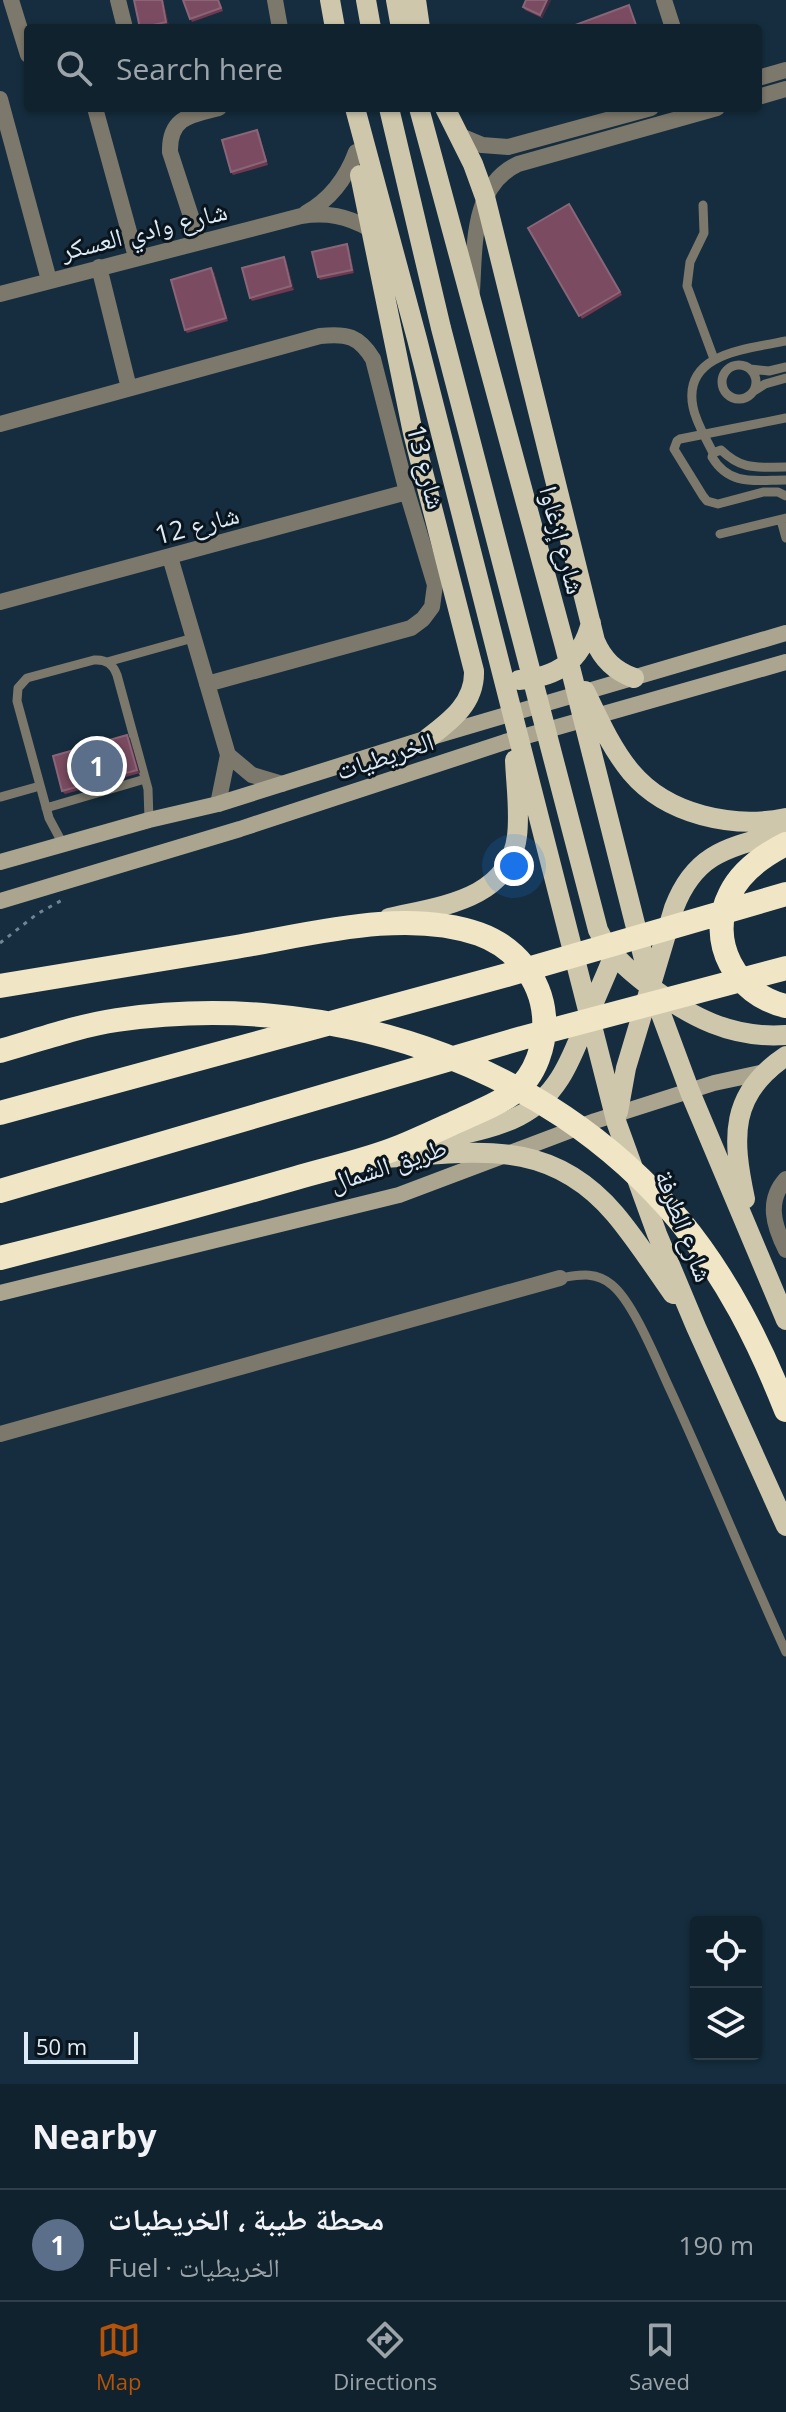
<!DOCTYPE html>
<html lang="en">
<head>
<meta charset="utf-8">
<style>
  body { margin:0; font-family:"Open Sans","Noto Naskh Arabic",sans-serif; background:#1e2f3a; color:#f1f3f6 }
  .controls { position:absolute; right:24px; bottom:24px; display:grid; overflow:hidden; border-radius:8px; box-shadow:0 2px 6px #0004 }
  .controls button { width:72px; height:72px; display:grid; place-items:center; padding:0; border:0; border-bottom:2px solid #303f4a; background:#10222e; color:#f1f3f6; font:40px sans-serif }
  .scale { position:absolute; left:24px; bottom:20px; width:114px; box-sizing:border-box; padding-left:8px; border:4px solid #ddebf7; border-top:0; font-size:22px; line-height:28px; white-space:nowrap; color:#ddebf7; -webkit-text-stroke:6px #0a141c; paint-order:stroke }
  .you { position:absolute; left:514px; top:866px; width:28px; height:28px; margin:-20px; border:6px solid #fff; border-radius:50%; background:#1a73e8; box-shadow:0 0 0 12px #1a73e833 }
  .badge { display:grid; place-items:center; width:52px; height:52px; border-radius:50%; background:#b45309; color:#fff; font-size:26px; font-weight:700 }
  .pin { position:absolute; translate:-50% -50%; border:4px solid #fff; box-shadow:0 2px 8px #0006 }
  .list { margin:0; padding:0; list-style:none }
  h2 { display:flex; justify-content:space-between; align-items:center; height:104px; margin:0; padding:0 32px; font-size:34px }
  h2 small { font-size:26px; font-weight:400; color:#9ca4aa }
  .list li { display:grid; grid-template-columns:52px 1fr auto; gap:24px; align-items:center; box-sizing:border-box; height:112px; padding:0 32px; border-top:2px solid #303f4a }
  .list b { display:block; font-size:30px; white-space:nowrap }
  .list p { margin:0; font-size:26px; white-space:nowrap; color:#9ca4aa }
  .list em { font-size:26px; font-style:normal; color:#9ca4aa }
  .icon { flex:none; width:44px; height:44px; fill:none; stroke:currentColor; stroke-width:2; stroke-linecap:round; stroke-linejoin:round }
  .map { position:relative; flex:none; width:786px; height:2084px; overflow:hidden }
  .search { position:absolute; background:#10222e; box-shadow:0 2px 6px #0004; left:24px; right:24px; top:24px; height:88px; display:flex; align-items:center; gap:20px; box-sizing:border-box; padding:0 28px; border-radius:8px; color:#9ca4aa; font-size:30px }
  .sheet { height:216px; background:#10222e }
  nav { display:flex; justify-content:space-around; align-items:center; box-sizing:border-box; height:112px; border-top:2px solid #303f4a; background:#10222e; font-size:22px; color:#9ca4aa }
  nav a { display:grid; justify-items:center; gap:4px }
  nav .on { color:#b45309 }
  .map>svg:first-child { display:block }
</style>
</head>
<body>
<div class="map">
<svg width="786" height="2084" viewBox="0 0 786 2084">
  <rect width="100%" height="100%" fill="#152d3e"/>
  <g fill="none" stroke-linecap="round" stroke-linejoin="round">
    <path stroke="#718493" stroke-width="3" stroke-dasharray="4 6" stroke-linecap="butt" d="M0,943L37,914L64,899"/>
    <path stroke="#7c786b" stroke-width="9" d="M703,205L704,233L690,262L687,286L714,359
      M722 382a17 17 0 1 1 34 0a17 17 0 1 1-34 0Z
      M750,369L769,371L786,367
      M754,391L765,384L786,378
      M786,418L680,439L677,441L674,449L703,496L707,501L718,504L763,492H778L786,496
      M713,453C706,438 696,423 693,407C682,352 749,349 786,341
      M786,467C757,467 743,471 721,450L713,453L712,457C730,487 756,480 786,480
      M781,520L786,538
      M720,534L786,518
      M107,662L193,638
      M1,797L40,786
      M46,808L145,779
      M64,846L49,818L17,701L18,688L27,678L94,660C106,659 113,664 117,675L148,789L149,820
      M560,1278C579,1275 596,1271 612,1285C633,1302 656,1359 668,1385C709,1473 745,1563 786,1652"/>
    <path stroke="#7c786b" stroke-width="16" d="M11,0L28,55
      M118,0L125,28
      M275,0L280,28
      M664,0L673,28
      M758,78L786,70
      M758,97L786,89
      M0,99L49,280
      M95,108L136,257
      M458,135L482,145L508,147L651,108
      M306,213C331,199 346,179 356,152
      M199,241L170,152C169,117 191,115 219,108
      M99,267L129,388
      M472,291C475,247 471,186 518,164L717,108
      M0,294L301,216C327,212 347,216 370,229
      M0,424L320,336C347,333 359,336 373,359L407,492L435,585L432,607L423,619L411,628L207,684
      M170,557L228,755L218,804
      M0,602L407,492
      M228,755L252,775L282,784
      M786,1179C766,1201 774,1226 786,1250
      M0,1434L560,1278"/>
    <path stroke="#aba590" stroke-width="16" d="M0,862L149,820L218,804L428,738L786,633
      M0,901L240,829L505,742L786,662
      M0,1293L399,1195L595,1121L714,1083L770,1071"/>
    <path stroke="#cfc7ac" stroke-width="20" d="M330,0L335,28
      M366,0L371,28
      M396,0L401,28
      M416,0L420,28
      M355,108L417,339L617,1124L657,1234L696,1327L786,1526
      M389,108L441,328L598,930C609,953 627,969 648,985C690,1017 732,1039 786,1035
      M419,108L565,647L651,987L690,1092L786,1320
      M445,108L473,164L485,197L595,641C603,660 615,671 634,678
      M360,175L413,433L474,671C475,702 452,720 428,738
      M519,680C558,677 581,661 591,623
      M585,691C598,718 611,748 631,772C667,815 733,829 786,818
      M389,918C440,906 509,900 517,836C520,811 516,785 515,760
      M618,1112L626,1068L674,908C696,850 732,847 786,832
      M430,1141C460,1134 492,1130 519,1116C561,1095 573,1053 590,1012C599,989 610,967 618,944
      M381,1158C473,1153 548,1135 615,1214C636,1239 654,1267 673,1294
      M745,1199C732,1138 729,1094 786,1056"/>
    <path stroke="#f0e6c5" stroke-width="24" d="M786,844C764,855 741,871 730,894C706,941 736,995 786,1006
      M0,986C79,973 158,960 236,947C312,934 405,908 479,934C515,947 541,979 544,1016C546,1044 536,1076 513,1093C497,1105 477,1112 458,1121C438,1130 417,1140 397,1148C364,1161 330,1168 296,1178C198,1206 99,1233 0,1258
      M0,1051C39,1040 77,1026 117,1020C323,990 544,1058 680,1221C727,1278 759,1342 786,1410
      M0,1113L507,975L786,894
      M0,1191L522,1038L786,968"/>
  </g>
  <path fill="#6f394f" d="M163,0L169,26L158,28H140Z
    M183,0H219L223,11L192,22Z
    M526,0H551L542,18L525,10L523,7Z
    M257,130L259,133L268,165L233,175L231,172Z
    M569,204L622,295L582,319L528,228Z
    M347,244L349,248L354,273L320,280L318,277Z
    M286,260L294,290L252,301L250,298Z
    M214,272L228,321L187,333L185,330Z
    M130,738L140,773L65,794L62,791Z"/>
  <path fill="#462c40" d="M162,0H163L169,26L166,22Z
    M547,0H551L542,18L540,15Z
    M257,130L259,133L268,165L266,161Z
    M347,244L349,248L354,273L352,270Z
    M284,257L286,260L294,290L291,286Z
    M211,268L214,272L228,321L226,318Z
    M127,735L130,738L140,773L137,770Z"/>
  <path fill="#7b4c61" stroke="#8a6578" stroke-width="2" d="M134,0H162L166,22L140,28Z
    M183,0H218L221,8L190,19Z
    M526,0H547L540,15L523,7Z
    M629,5L637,28H576L575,25Z
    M257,130L266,161L231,172L222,140Z
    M569,204L620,292L579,316L528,228Z
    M347,244L352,270L318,277L312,252Z
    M284,257L291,286L250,298L242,268Z
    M211,268L226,318L185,330L171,280Z
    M127,735L137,770L62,791L53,756Z"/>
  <g text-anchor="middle" stroke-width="6" stroke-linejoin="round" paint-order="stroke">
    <g font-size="26" fill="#ddebf7" stroke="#0a141c">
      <text transform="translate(144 231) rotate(-14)" y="9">شارع وادي العسكر</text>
      <text transform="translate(426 467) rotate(75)" y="9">شارع 13</text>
      <text transform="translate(197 525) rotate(-15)" y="9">شارع 12</text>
      <text transform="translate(562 540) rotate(75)" y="9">شارع إزغاوا</text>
      <text transform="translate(385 756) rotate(-18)" y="9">الخريطيات</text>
      <text transform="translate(388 1165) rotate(-18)" y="9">طريق الشمال</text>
      <text transform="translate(684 1226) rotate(69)" y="9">شارع الطرفة</text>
    </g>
  </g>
</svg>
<div class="controls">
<button><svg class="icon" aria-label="locate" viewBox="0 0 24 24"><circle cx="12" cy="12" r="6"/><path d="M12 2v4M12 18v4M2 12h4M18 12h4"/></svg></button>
<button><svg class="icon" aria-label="layers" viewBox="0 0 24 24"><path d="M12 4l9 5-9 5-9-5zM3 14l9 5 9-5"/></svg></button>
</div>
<div class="scale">50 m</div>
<div class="you"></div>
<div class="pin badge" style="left:97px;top:766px;background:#5c6f8a">1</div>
<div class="search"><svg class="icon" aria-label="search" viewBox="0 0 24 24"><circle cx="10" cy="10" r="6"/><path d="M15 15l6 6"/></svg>Search here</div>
</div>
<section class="sheet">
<h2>Nearby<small></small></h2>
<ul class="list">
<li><span class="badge" style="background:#5c6f8a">1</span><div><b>محطة طيبة ، الخريطيات</b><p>Fuel · الخريطيات</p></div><em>190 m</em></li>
</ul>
</section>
<nav>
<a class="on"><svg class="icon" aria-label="map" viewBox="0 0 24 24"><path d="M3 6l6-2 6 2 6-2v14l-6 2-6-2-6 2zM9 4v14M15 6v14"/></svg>Map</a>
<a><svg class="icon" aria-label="directions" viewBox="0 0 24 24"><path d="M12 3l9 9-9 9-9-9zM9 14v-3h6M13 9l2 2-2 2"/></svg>Directions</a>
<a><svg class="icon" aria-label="saved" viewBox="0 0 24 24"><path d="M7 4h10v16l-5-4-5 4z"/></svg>Saved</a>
</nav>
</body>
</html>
